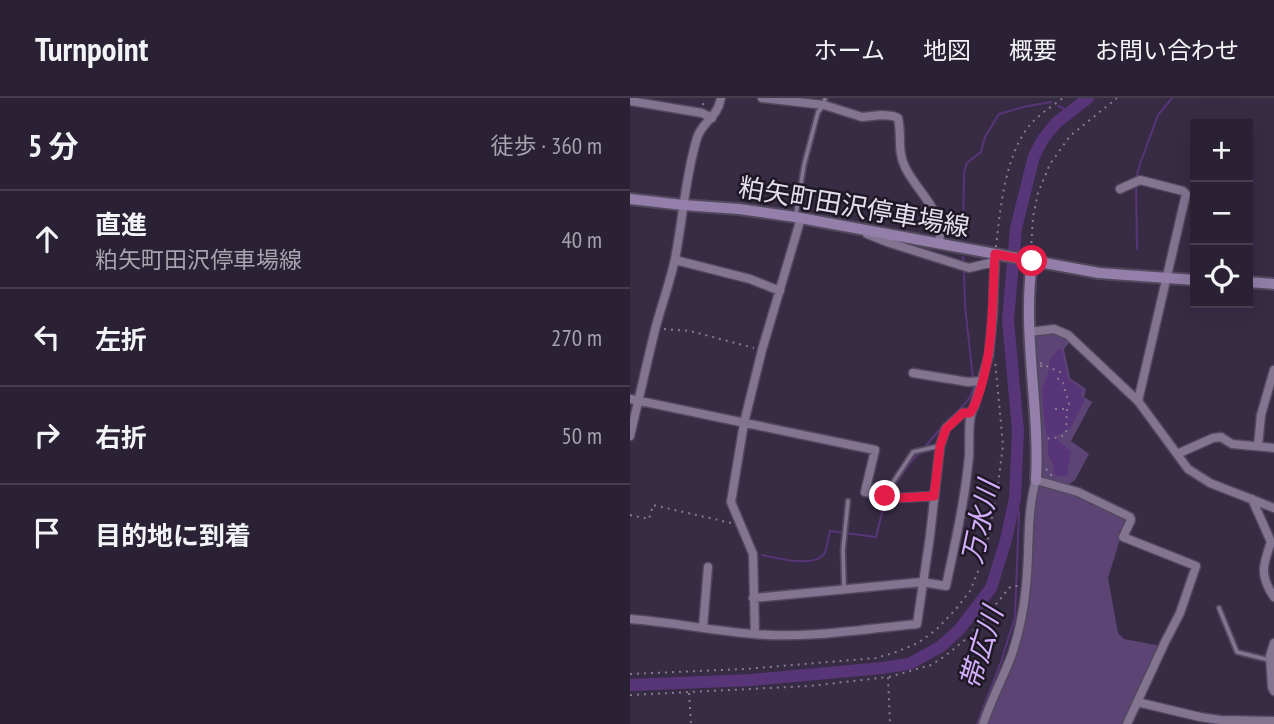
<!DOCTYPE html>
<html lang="ja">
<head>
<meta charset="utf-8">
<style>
  body { margin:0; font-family:"PT Sans Narrow","Noto Sans JP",sans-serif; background:#32293c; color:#f1f3f6 }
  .controls { position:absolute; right:21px; top:21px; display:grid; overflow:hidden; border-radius:0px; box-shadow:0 7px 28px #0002 }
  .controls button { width:63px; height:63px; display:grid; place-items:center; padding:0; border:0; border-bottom:2px solid #463e4f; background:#2a2134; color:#f1f3f6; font:35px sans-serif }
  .stop { position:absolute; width:21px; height:21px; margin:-16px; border:5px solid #e11d48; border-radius:50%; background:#fff }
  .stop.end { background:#e11d48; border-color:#fff; box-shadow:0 2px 7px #0008 }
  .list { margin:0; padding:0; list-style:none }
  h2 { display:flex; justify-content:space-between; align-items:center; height:91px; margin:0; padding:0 28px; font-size:30px }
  h2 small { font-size:23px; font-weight:400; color:#a5a3ac }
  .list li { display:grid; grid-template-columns:46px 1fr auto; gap:21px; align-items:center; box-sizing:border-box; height:98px; padding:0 28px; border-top:2px solid #463e4f }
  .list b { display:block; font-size:26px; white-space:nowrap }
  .list p { margin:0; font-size:23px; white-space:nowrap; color:#a5a3ac }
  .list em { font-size:23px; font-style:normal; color:#a5a3ac }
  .icon { flex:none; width:38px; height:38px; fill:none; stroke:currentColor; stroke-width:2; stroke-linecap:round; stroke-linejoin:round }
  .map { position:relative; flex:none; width:644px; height:626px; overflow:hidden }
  header { display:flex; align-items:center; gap:42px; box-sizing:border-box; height:98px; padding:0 35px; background:#2a2134; border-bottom:2px solid #463e4f }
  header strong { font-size:33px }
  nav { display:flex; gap:38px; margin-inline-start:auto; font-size:24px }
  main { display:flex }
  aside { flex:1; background:#2a2134 }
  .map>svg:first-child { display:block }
</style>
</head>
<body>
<header>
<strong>Turnpoint</strong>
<nav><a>ホーム</a><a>地図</a><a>概要</a><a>お問い合わせ</a></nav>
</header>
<main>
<aside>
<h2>5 分<small>徒歩 · 360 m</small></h2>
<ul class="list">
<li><svg class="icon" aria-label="ahead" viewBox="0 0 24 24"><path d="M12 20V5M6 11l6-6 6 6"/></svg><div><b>直進</b><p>粕矢町田沢停車場線</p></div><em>40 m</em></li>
<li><svg class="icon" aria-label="left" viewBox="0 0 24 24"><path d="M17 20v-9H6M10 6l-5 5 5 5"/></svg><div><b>左折</b></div><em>270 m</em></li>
<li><svg class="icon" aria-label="right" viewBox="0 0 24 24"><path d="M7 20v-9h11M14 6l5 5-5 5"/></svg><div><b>右折</b></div><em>50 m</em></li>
<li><svg class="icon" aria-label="arrive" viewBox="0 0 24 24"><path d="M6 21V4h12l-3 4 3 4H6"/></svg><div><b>目的地に到着</b></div></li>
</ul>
</aside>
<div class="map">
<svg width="644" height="626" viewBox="0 0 644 626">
  <rect width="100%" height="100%" fill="#382c45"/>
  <path fill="#5c4575" d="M423,235L440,244L434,251L440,280L456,291L454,299L462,304L441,343L459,356L445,382L436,388L412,380L409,377L403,238Z
    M411,388L445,398L494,419L495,425L478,480L488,535L494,541L531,548L494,626H357V624L384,555L408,389Z"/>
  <path fill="#583579" d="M428,251H432L438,281L453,291L451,298L455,302L441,329L427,338L428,342L441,353L437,378H429L423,375L424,368L418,356V343L414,324L412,293L419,271V263Z"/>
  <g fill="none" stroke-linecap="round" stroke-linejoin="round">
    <path stroke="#583579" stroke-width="2" d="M428,8L433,10L437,16
      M506,80L511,63L528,17L542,0
      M506,86L507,151
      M333,140L334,74L337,65L351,54L355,39L369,16L393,9L421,4
      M333,159L334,166
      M334,172L335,208L343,281
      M317,323C328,312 342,303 344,287
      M294,350L311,330
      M260,394L280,365L290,354
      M132,457C146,460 184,470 194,456C198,449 198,440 200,433L246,439L255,402
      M347,626L371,564L385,519L389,415L385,400"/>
    <path stroke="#583579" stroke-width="12" d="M0,587L121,582L252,570L279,566L310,549L329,532L339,519L361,490L376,442L385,400L388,333L378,222L386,130L404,58L413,41L426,25L458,0"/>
    <defs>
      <path id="lane" d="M166,116L174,67L188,14L194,7L195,0
        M264,397L258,392L283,354L309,348
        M214,489L213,452L218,403
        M589,510L607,554L639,562"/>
      <path id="street" d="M132,0L194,7L232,19L252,17L263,18L268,20C272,37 267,53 275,69C288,96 315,112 309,146
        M0,3L72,15L82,20
        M490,91L510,82L553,93L556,96L508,303
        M237,136L257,144L339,170L364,164
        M45,162L120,181L150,193
        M399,234L424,231L438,237L508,303L558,371L580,385L644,410
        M283,275L338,284L352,283
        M0,301L245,352L235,394L268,400L304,398
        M0,338C9,301 17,264 26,228C32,206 40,184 45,161C53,121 55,79 67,40C73,22 87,21 91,0
        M628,348L631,317L644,272
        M547,356L583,340L591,339L602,346L644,350
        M622,401L641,444C633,467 629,477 644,499
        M123,500L292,484L316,488C325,445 335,402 339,358C340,344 337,319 344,309L359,257L363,215L365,156
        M0,521C42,524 83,533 124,536C178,541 233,531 287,526L300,438L310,348L316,330L333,315H340
        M73,529L78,469
        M125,536L123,456L101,404L114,325L132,252L171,120
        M644,545L640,558L642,589L644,593
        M507,604L570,619L590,622L644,623
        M353,626C361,602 373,580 382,556C389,535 394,511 396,488C400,452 396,417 406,382L448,394L500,419L501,422L493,439L566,468L550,515L535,544L497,626"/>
      <path id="secondary" d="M0,101L53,107L109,111L165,119L469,175L565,182
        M402,163C392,236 410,309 406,382
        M618,184L644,186"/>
    </defs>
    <use href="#lane" stroke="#52485e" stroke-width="7"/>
    <use href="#street" stroke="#52485e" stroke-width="11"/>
    <use href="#secondary" stroke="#52485e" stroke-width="14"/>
    <path stroke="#857b91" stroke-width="2" stroke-dasharray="2 5" stroke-linecap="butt" d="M73,7L74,0
      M366,149C370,112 375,58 399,28C408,17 421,9 433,0
      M401,152L403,119L408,95L420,66L440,38L487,0
      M34,231L60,233L124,250
      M410,265L430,274L428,281L433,285L439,306L437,311L436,336L430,339L414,341
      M411,267L412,273
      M425,311H437
      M416,371L421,376V380
      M0,417L19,421L23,407L101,425
      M0,576L115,571L246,560L266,554L288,545L307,531L326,511L340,493L349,471L356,451L368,387L373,347L365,262
      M259,579L301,567L315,558L336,541L351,525L379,490L383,488H390
      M59,595L61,626
      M0,597L180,588L258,579L260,626"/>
    <use href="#lane" stroke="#837592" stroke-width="3.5"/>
    <use href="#street" stroke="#837592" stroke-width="8"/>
    <use href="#secondary" stroke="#937fa9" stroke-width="10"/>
  </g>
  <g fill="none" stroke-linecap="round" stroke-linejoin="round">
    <path stroke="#e11d48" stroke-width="9" d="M255,398L268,400L304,398L310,348L316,331L333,315H340C346,307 348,298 351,289C364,246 362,201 365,156L402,163"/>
  </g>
  <g text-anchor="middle" stroke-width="5" stroke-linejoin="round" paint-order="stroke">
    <g font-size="26" fill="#e4ddee" stroke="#1d1823">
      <text transform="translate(224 109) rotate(10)" y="9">粕矢町田沢停車場線</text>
    </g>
    <g font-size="28" font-style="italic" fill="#d3aefc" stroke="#1d1823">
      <text transform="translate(350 424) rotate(-78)" y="10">万水川</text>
      <text transform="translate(351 550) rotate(-73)" y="10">帯広川</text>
    </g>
  </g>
</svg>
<div class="controls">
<button>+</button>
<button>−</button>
<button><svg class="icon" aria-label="locate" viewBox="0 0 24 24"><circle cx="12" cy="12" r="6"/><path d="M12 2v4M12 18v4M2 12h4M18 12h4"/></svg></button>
</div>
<div class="stop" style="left:402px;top:163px"></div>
<div class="stop end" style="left:255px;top:398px"></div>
</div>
</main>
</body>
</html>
